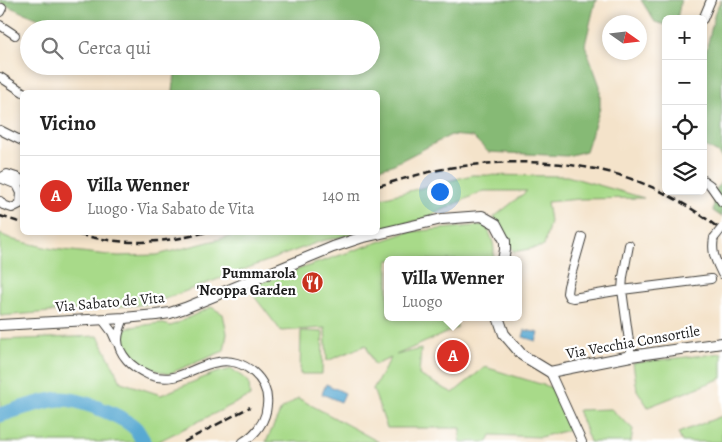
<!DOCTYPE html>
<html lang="it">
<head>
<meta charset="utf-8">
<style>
  body { margin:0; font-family:Alegreya,serif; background:#f2f2f2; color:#222 }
  .controls { position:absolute; right:15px; top:15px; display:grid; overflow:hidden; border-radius:8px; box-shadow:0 2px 8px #0003 }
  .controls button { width:45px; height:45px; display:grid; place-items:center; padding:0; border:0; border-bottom:1px solid #e0e0e0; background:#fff; color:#222; font:25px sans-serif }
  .compass { position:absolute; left:602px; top:15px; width:45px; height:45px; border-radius:50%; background:#fff; box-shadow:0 2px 8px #0003; rotate:104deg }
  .you { position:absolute; left:439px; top:191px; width:18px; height:18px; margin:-12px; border:4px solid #fff; border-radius:50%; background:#1a73e8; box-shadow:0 0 0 8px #1a73e833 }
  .badge { display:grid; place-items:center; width:32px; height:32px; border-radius:50%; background:#d93025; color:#fff; font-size:16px; font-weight:700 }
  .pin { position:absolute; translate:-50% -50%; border:2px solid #fff; box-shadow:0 1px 5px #0006 }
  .popup { position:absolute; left:384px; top:256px; width:138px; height:65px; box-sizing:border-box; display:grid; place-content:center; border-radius:8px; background:#fff; filter:drop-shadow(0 1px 4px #0005); font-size:16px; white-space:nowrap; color:#767676 }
  .popup b { font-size:19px; color:#222 }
  .popup::after { content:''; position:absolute; left:50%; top:100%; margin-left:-10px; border:10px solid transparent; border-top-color:#fff }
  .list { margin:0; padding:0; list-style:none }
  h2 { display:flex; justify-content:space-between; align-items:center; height:65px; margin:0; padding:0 20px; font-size:21px }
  h2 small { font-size:16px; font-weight:400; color:#767676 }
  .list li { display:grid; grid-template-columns:32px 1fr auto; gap:15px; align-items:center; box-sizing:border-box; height:80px; padding:0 20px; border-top:1px solid #e0e0e0 }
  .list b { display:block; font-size:19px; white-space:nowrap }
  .list p { margin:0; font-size:16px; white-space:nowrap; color:#767676 }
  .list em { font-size:16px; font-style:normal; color:#767676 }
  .icon { flex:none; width:28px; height:28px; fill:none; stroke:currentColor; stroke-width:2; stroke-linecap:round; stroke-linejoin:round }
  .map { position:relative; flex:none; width:722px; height:442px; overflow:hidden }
  .search { position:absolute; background:#fff; box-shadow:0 2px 8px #0003; left:20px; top:20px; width:360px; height:55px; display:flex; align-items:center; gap:12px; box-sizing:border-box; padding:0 18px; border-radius:28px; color:#767676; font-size:19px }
  .panel { position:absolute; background:#fff; box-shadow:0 2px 8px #0003; left:20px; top:90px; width:360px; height:145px; border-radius:8px }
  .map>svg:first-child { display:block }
</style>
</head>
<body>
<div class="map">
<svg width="722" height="442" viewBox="0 0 722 442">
  <rect width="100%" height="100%" fill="#fff"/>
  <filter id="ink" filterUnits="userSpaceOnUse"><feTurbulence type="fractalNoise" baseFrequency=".02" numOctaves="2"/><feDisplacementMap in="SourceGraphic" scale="10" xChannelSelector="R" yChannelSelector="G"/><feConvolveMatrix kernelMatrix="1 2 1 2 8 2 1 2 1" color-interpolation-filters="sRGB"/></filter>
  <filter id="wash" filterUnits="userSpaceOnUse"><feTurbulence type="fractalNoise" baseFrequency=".0096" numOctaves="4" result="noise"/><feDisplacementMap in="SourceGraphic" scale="20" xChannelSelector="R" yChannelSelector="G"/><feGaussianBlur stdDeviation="1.12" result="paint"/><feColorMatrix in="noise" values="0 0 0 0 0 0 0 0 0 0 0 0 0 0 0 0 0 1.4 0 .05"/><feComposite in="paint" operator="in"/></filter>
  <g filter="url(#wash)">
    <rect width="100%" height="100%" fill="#f4e3ca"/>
    <path fill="#a8da89" stroke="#627b52" d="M472,175L567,176L644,198L579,199L547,202L550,221L544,246L514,252L494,217L527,191H483L421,220L378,229V199Z
      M485,225C492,236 496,247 493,260H388V317H456L457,328L396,355L421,349L419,375L453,393L485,367L553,388L573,429L540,437L491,435L488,442H460L461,428H387L373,389L391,358L374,365L366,345L327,361L325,328L281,331L247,287L408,232Z
      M244,233H362L321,241L151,304L0,316V234L14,240L53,249L118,256L157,255Z
      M211,307L223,314L227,333L224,351L168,374L146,367L132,359L122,344V331L131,327L160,323L171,326Z
      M301,331L323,332L322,374H300Z
      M98,336L121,382L161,395L215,373L232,369L249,382L250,396L157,442H0V340Z
      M722,353V378L648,407L637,390L633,363Z
      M298,398L377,441L379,442H266L281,410Z
      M611,409L633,429L631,442H590L578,410Z
      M722,416V442H682L678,433Z"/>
    <path fill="#86ba75" stroke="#516b48" d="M0,0H598L595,3L585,45L600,86V108L586,151L567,156L488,152L473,137L451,135L392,165L378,169V92H173L175,73L159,66H371V29H64L0,3Z
      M641,0H681L677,19H666V25L655,22Z
      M721,0H722V159L718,153L703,145V65L715,12Z
      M722,181V217L713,211L716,189Z"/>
    <path fill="#58a9d2" stroke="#3a6277" d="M525,330L539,333L536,341L523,337Z
      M326,384L345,393L341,402L322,394Z"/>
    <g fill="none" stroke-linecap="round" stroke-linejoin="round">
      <path stroke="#58a9d2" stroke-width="15" d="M0,415C19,409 40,401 60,399C77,398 124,416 136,429C139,433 141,438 144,442"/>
    </g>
  </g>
  <g filter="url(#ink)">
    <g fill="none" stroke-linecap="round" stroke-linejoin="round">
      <defs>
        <path id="street" d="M0,12L2,8
          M703,19L711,0
          M0,25L15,35
          M0,77L23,92
          M0,130L22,141
          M0,178L17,185L21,193L20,204L12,208L3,205L0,201
          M0,178L7,174L19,178L22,181
          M703,180L710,185L722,202
          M582,237L568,286L567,293L569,297L573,298L622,290L711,279
          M714,238C711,253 716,261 722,274
          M629,245L623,277L622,290L631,356
          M124,318C117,335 114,345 127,360C133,367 140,371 149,375C178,385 191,366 218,362C243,357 270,379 267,405C266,421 256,434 243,442
          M103,320L112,332L116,341
          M550,372L582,442"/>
        <path id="secondary" d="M498,317L504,334L522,355L550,372L631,356L722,343
          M0,325L124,318L156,315L170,313L185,308L333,247L360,238L442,219L482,216L496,224L505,241V250L503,260"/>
      </defs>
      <use href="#street" stroke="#3c3a36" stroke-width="10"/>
      <use href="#secondary" stroke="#3c3a36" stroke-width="12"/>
      <use href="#street" stroke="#fff" stroke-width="8"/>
      <use href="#secondary" stroke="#fff" stroke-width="10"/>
      <path stroke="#1c1c1c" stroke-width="2.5" stroke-dasharray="8 4" stroke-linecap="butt" d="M378,186C400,180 421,173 444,169C494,160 554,159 604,171C647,181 688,203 722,231
        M0,216L22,223
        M67,232C83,236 100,239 117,241C146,244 178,240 206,232
        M184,442L250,407"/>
      <defs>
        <path id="street-bridge" d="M714,238L722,228"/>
      </defs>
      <use href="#street-bridge" stroke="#3c3a36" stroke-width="10" stroke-linecap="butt"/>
      <use href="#street-bridge" stroke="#fff" stroke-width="8"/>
    </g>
  </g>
  <defs>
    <symbol id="restaurant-disc" viewBox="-11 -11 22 22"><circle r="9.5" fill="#c8321e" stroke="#fff"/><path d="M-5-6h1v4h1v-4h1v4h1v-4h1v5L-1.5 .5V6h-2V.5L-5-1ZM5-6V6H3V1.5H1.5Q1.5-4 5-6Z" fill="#fff"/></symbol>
  </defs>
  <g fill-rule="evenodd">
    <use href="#restaurant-disc" x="300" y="270" width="25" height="25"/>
  </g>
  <g text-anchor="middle" stroke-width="4.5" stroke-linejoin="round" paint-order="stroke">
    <g font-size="15" font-weight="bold" fill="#1c1c1c" stroke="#fff" text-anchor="end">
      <text x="296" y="278">Pummarola<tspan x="296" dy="17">'Ncoppa Garden</tspan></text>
    </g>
    <g font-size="15" fill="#1c1c1c" stroke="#fff">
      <text transform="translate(110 302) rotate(-5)" y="5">Via Sabato de Vita</text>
      <text transform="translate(633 342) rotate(-10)" y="5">Via Vecchia Consortile</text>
    </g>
  </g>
</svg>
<div class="controls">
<button>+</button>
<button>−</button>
<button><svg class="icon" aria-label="locate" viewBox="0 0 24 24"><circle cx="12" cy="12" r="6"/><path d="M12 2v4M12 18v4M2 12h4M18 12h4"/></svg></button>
<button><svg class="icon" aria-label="layers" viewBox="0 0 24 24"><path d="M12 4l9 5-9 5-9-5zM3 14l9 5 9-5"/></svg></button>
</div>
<svg class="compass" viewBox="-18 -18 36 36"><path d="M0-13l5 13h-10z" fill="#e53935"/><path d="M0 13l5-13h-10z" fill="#767676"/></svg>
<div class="you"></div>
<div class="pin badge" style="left:453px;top:356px">A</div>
<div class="popup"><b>Villa Wenner</b>Luogo</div>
<div class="search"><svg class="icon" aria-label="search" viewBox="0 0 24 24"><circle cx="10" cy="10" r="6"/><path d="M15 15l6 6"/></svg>Cerca qui</div>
<section class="panel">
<h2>Vicino<small></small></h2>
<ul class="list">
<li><span class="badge">A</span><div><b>Villa Wenner</b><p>Luogo · Via Sabato de Vita</p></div><em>140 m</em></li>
</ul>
</section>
</div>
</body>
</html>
